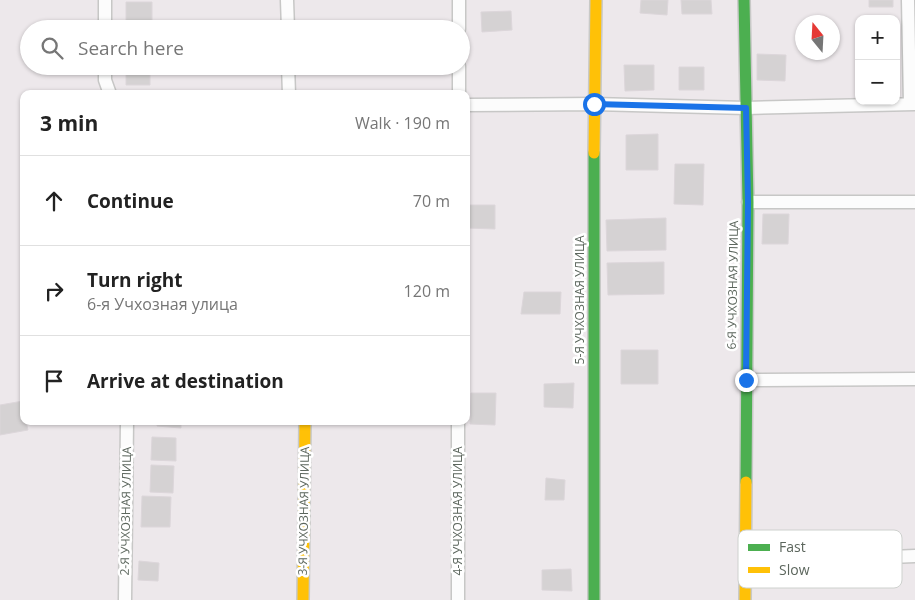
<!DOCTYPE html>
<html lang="en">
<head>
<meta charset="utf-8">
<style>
  body { margin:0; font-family:"Open Sans",sans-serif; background:#f2f2f2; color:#222 }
  .controls { position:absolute; right:15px; top:15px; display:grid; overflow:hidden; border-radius:10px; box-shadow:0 1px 4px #0004 }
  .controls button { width:45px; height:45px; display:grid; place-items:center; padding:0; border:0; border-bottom:1px solid #e0e0e0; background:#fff; color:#222; font:25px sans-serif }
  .compass { position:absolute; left:795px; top:15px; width:45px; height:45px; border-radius:50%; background:#fff; box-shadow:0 1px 4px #0004; rotate:342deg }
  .stop { position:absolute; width:15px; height:15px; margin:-11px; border:4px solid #1a73e8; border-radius:50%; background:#fff }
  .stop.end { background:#1a73e8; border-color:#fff; box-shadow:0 1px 5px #0008 }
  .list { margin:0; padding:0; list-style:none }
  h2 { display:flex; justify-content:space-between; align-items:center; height:65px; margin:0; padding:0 20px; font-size:21px }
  h2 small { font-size:16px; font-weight:400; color:#767676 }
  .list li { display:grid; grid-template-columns:32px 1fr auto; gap:15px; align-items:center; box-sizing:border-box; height:90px; padding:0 20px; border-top:1px solid #e0e0e0 }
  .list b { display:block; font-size:19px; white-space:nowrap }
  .list p { margin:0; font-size:16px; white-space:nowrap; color:#767676 }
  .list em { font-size:16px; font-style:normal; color:#767676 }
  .icon { flex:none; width:28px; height:28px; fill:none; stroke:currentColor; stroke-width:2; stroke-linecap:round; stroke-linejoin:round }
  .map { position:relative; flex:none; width:915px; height:600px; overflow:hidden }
  .search { position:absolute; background:#fff; box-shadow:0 1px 4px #0004; left:20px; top:20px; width:450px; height:55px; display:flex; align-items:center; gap:12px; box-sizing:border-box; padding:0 18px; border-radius:28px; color:#767676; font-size:19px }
  .panel { position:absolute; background:#fff; box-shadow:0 1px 4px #0004; left:20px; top:90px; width:450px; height:335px; border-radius:10px }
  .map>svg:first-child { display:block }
</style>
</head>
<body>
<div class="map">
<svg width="915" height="600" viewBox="0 0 915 600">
  <rect width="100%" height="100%" fill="#ede8eb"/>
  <path fill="#d5d2d3" stroke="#dcd6da" d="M641,0H668L667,15L640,13Z
    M681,0H711L712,14H682Z
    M869,0H893V7H869Z
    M126,2H152V29H126Z
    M511,11L512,30L482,32L481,12Z
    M757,54L786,55L785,81L757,80Z
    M624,65H654V90L625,91Z
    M126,66H150V85H126Z
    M679,67H704V90H679Z
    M658,134V170H626V135Z
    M675,164H704L703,205L674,204Z
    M467,205H495V229L467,228Z
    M763,214H789L788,244H762Z
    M666,218V250L607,251L606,220Z
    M664,262V294L608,295L607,263Z
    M524,292H561L560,314H521Z
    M621,350H658V384H621Z
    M574,383L573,408L544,407V384Z
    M471,393H496L495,425L470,424Z
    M23,401L24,421H26L28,430L0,435V405Z
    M157,421H181V428L157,426Z
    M152,437L176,438V461L151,460Z
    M151,465L174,466L173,493L150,492Z
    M546,478L565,480L564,500H545Z
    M142,496L171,497L170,527H141Z
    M139,561L159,563L158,581L138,580Z
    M571,569L572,591L542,590V570Z"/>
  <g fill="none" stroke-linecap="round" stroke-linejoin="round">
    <defs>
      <path id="street" d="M105,0V29
        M287,0L288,29
        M908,0L910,104
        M459,29V0
        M105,66V80L110,94
        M288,66L289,94
        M459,94V66
        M466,105L594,104L746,108L915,104
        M748,202H915
        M746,380L915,379
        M746,563L915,556
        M125,600L127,421
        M458,600V421"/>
      <path id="fast" d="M744,0L748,202L746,482
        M594,153V600"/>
      <path id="slow" d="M594,153L596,0
        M303,600L305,421
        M745,600L746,482"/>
    </defs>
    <use href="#street" stroke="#c7c7c6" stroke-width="15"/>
    <use href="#fast" stroke="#c8c9c7" stroke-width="14"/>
    <use href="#slow" stroke="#c8c9c7" stroke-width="14"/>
    <use href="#street" stroke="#fcfcfc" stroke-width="12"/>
    <use href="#fast" stroke="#4caf50" stroke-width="11"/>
    <use href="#slow" stroke="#ffc107" stroke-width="11"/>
  </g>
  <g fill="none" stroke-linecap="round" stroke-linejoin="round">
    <path stroke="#1a73e8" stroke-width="6" d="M594,104L746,108L748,202L746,380"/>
  </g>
  <g text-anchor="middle" stroke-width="5" stroke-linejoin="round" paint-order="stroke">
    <g font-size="12" fill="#5c665d" stroke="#fff">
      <text transform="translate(733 285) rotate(-89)" y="4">6-Я УЧХОЗНАЯ УЛИЦА</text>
      <text transform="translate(580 300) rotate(-90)" y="4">5-Я УЧХОЗНАЯ УЛИЦА</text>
      <text transform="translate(126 511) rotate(-89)" y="4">2-Я УЧХОЗНАЯ УЛИЦА</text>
      <text transform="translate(304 511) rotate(-89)" y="4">3-Я УЧХОЗНАЯ УЛИЦА</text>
      <text transform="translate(458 511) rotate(-90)" y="4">4-Я УЧХОЗНАЯ УЛИЦА</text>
    </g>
  </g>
  <rect x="738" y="530" width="164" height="58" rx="8" fill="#fff" stroke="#ced1ce" stroke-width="1"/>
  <rect x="748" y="544" width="22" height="7" fill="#4caf50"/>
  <rect x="748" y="567" width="22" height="6" fill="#ffc107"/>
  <g font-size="14" fill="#5c665d">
    <text x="779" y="552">Fast</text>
    <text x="779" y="575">Slow</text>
  </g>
</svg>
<div class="controls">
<button>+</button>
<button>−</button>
</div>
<svg class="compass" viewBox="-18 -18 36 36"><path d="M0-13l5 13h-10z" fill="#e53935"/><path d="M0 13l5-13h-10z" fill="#767676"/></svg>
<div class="stop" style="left:594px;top:104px"></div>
<div class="stop end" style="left:746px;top:380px"></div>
<div class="search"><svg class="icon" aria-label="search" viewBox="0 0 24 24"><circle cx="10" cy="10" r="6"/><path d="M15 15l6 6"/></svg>Search here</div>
<section class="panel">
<h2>3 min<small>Walk · 190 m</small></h2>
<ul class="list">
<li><svg class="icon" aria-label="ahead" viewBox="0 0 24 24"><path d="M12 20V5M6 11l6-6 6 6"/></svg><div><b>Continue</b></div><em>70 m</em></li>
<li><svg class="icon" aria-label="right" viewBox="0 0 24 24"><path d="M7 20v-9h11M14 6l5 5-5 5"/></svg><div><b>Turn right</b><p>6-я Учхозная улица</p></div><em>120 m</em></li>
<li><svg class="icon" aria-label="arrive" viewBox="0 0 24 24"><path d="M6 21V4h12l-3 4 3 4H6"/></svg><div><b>Arrive at destination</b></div></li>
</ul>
</section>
</div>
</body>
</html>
